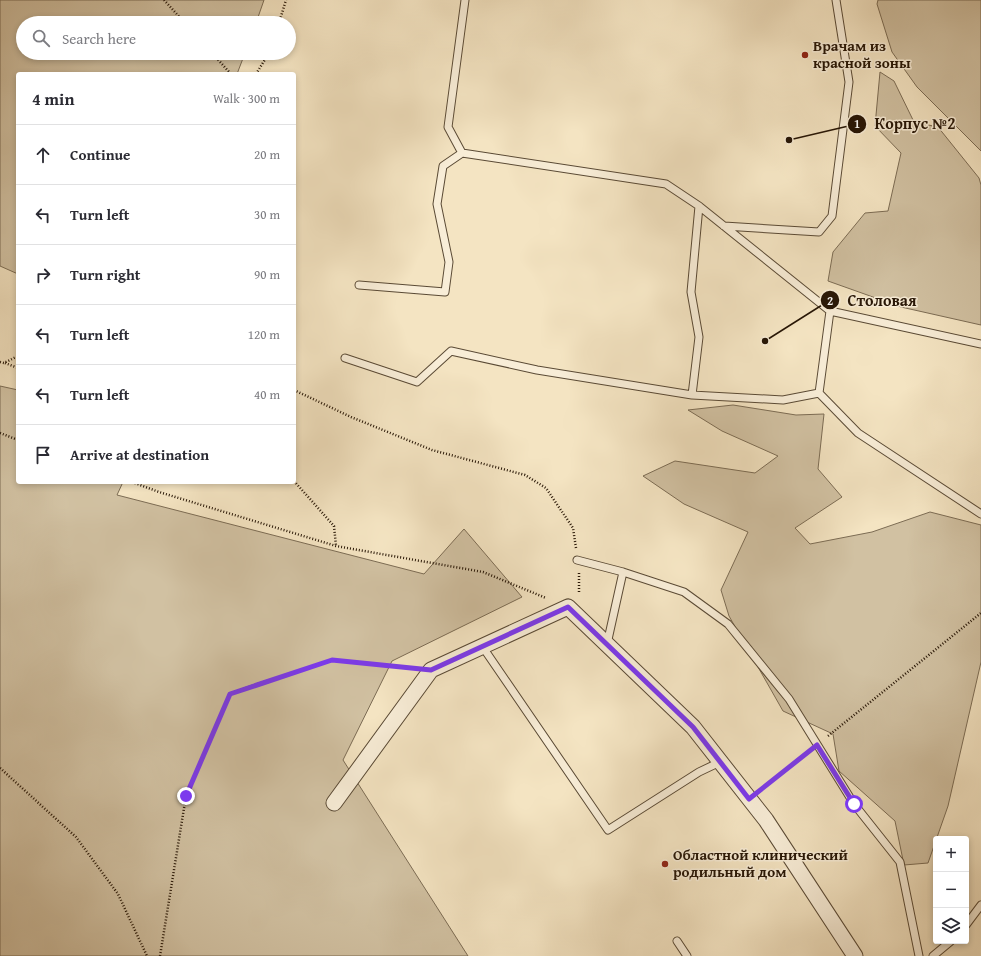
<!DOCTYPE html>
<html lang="en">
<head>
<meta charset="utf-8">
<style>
  body { margin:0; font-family:"Gentium Book Plus",serif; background:#f2f2f3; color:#2b2b33 }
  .controls { position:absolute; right:12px; bottom:12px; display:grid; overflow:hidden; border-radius:4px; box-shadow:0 2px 6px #0003 }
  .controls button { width:36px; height:36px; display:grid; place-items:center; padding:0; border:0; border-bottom:1px solid #e1e1e2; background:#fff; color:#2b2b33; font:20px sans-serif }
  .stop { position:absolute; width:12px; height:12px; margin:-9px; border:3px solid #7c3aed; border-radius:50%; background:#fff }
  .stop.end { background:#7c3aed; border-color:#fff; box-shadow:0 1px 4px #0008 }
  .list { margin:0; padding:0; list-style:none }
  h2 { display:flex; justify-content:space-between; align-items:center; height:52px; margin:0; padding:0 16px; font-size:17px }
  h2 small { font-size:13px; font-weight:400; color:#7c7c81 }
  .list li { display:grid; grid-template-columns:26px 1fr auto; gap:12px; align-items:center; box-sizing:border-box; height:60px; padding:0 16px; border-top:1px solid #e1e1e2 }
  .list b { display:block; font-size:15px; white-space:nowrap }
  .list em { font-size:13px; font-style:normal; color:#7c7c81 }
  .icon { flex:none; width:22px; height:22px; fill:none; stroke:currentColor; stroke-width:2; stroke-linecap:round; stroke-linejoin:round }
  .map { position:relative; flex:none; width:981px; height:956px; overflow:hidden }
  .search { position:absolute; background:#fff; box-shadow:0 2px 6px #0003; left:16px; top:16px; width:280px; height:44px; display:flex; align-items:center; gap:10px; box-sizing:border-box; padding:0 14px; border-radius:22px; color:#7c7c81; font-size:15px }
  .panel { position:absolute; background:#fff; box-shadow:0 2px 6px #0003; left:16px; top:72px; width:280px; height:412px; border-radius:4px }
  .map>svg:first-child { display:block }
</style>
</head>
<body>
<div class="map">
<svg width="981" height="956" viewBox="0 0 981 956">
  <rect width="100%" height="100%" fill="#f4e4c2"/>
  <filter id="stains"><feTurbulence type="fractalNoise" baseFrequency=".005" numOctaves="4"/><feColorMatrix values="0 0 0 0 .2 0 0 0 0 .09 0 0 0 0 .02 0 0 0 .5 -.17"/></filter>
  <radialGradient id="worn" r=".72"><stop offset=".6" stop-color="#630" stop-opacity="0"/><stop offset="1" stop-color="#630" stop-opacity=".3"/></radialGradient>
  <path fill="#d1c1a2" stroke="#7c6c54" d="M0,0H264L256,23H23V53H245L237,74H18V274L0,266Z
    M878,0H981V151L917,87L892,52L877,4Z
    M880,72L894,81L914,122L938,127L979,178L981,185V325L901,307L828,281L833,252L865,213L888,211L901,153L875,126Z
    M0,386L18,390V482H123L117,495L424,574L464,529L522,597L392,661L343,760L468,956H0Z
    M733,405L796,415L824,414L818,469L842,497L795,528L810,544L872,532L930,512L981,525V662L948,806L928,863L904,865L895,821L839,771L833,734L783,711L729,616L721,590L748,532L684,504L643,476L675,461L755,473L778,456L722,431L688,410Z"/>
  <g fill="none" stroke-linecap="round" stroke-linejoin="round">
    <defs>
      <path id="service" d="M462,153L448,127L465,0
        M724,226L819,232L832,216L849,82L836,0
        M359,285L445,292L449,262L437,204L443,166L462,153L666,184L699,206L830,311L981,344
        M830,311L819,393L858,433L981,514
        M345,358L417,382L451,351L537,370L692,395L783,400L819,393
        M692,395L699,337L691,292L699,206
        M577,560L623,572L684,592L728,624L789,699L854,804L900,862L919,956
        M607,644L623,572
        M482,646L608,830L699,772L720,762
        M966,925L981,905
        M677,941L687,956
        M933,956L951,941"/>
      <path id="minor" d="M334,803L431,670L568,607L693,727L766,820L855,956"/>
    </defs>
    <use href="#service" stroke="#5a4a35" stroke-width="9"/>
    <use href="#minor" stroke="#5a4a35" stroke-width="17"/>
    <path stroke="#271606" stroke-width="2.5" stroke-dasharray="1 2" stroke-linecap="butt" d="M164,0L185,23
      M279,23L286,0
      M212,53L231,74
      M256,74L269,53
      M0,362L4,363L18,356
      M5,363L18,368
      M294,390L351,417L432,450L525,475L546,488L573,528L576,548
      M0,433L18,440
      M294,481L334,526L336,546
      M132,482L159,492L336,546L483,572L546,598
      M579,573V594
      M828,736L981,613
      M0,768L76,837L118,894L147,956
      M762,789L807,753
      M160,956L186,796L230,693L332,660L412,668"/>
    <use href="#service" stroke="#f8edd7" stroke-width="7"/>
    <use href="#minor" stroke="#f8edd7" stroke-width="15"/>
  </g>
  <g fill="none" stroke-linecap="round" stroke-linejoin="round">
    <path stroke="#7c3aed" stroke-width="5" d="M186,796L230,694L332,660L431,670L568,607L693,727L749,799L817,745L854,804"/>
  </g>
  <g fill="#8f2418" stroke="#f8edd7" stroke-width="1.5">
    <circle cx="805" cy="55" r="4"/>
    <circle cx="665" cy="864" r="4"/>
  </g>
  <g text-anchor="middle" stroke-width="3" stroke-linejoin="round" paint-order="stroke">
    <g font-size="15" font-weight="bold" fill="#271606" stroke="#f8edd7" text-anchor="start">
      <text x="813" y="51">Врачам из<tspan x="813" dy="17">красной зоны</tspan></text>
      <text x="673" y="860">Областной клинический<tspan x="673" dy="17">родильный дом</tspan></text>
    </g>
  </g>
  <path fill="none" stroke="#271606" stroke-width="1.5" d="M789 140L857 124M765 341L830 300"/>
  <g fill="#271606" stroke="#f8edd7" stroke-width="1.5">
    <circle cx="789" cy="140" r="4"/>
    <circle cx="765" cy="341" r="4"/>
    <circle cx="857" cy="124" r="10"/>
    <circle cx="830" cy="300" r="10"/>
  </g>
  <g font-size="12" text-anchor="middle" font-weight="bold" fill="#fff">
    <text x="857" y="128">1</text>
    <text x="830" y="305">2</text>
  </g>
  <g font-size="16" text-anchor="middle" font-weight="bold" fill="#271606" stroke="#f8edd7" stroke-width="3" stroke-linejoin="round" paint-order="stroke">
    <text x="915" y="129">Корпус №2</text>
    <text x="882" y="306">Столовая</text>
  </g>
  <rect width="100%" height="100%" filter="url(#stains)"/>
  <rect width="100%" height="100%" fill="url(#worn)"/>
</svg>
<div class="controls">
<button>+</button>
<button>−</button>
<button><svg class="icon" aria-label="layers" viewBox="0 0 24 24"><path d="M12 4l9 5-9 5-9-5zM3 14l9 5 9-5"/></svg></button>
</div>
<div class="stop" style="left:854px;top:804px"></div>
<div class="stop end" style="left:186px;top:796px"></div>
<div class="search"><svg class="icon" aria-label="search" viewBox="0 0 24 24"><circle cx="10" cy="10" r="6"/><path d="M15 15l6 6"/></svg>Search here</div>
<section class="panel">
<h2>4 min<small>Walk · 300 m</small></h2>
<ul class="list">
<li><svg class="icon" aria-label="ahead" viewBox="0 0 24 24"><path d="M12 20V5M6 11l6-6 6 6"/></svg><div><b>Continue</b></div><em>20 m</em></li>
<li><svg class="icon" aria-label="left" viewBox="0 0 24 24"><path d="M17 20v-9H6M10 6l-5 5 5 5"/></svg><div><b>Turn left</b></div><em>30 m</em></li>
<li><svg class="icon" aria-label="right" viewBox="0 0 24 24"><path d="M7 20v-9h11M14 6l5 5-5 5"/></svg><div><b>Turn right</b></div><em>90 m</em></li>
<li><svg class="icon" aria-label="left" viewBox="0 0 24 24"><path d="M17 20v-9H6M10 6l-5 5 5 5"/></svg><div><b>Turn left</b></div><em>120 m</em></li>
<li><svg class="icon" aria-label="left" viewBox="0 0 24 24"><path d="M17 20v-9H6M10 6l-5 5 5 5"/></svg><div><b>Turn left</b></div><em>40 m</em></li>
<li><svg class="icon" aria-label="arrive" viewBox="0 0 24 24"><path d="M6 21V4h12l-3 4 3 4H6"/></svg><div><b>Arrive at destination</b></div></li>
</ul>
</section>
</div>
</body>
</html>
